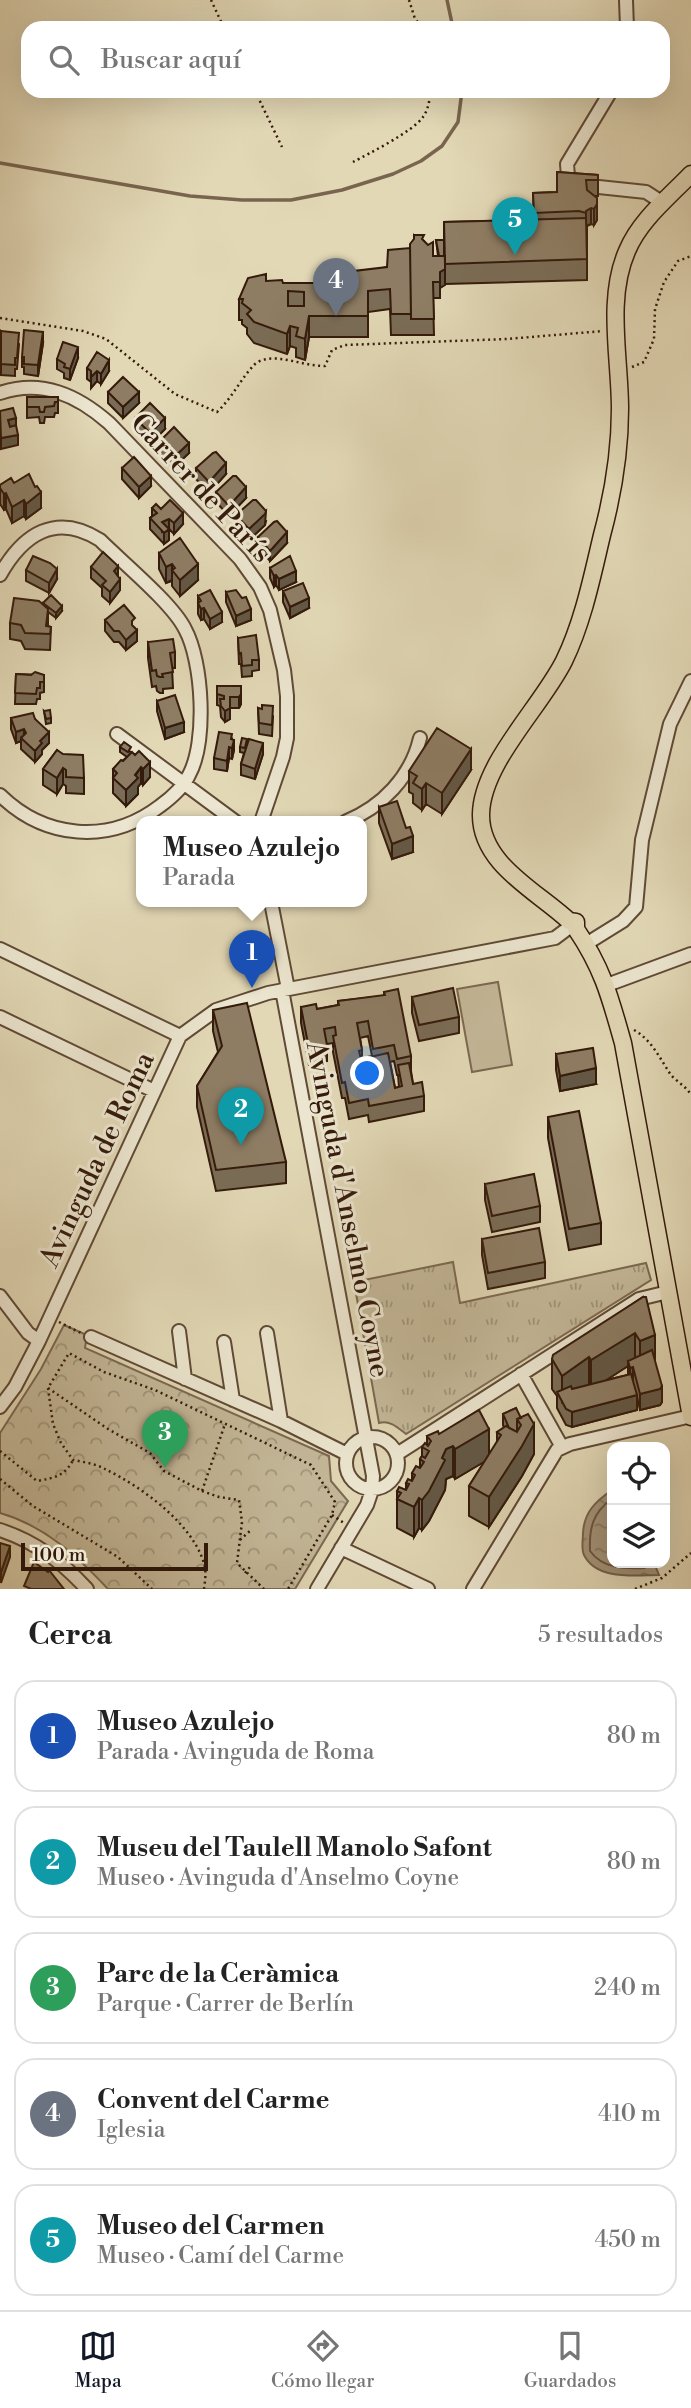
<!DOCTYPE html>
<html lang="es">
<head>
<meta charset="utf-8">
<style>
  body { margin:0; font-family:"Libre Bodoni",serif; background:#f6f6f6; color:#222 }
  .controls { position:absolute; right:21px; bottom:21px; display:grid; overflow:hidden; border-radius:14px; box-shadow:0 7px 28px #0002 }
  .controls button { width:63px; height:63px; display:grid; place-items:center; padding:0; border:0; border-bottom:2px solid #e0e0e0; background:#fff; color:#222; font:35px sans-serif }
  .scale { position:absolute; left:21px; bottom:18px; width:187px; box-sizing:border-box; padding-left:7px; border:4px solid #341a0b; border-top:0; font-size:19px; line-height:24px; white-space:nowrap; color:#341a0b; -webkit-text-stroke:5px #ece6d0; paint-order:stroke }
  .you { position:absolute; left:368px; top:1074px; width:24px; height:24px; margin:-18px; border:5px solid #fff; border-radius:50%; background:#1a73e8; box-shadow:0 0 0 10px #1a73e833 }
  .badge { display:grid; place-items:center; width:46px; height:46px; border-radius:50%; background:#111827; color:#fff; font-size:23px; font-weight:700 }
  .pin { position:absolute; translate:-50% -58px; filter:drop-shadow(0 2px 4px #0008) }
  .pin::after { content:''; position:absolute; top:37px; width:24px; height:21px; background:inherit; clip-path:polygon(0 0,100% 0,50% 100%) }
  .popup { position:absolute; left:136px; top:816px; width:231px; height:91px; box-sizing:border-box; display:grid; place-content:center; border-radius:14px; background:#fff; filter:drop-shadow(0 2px 5px #0005); font-size:23px; white-space:nowrap; color:#767676 }
  .popup b { font-size:26px; color:#222 }
  .popup::after { content:''; position:absolute; left:50%; top:100%; margin-left:-14px; border:14px solid transparent; border-top-color:#fff }
  .list { margin:0; padding:0; list-style:none }
  h2 { display:flex; justify-content:space-between; align-items:center; height:91px; margin:0; padding:0 28px; font-size:30px }
  h2 small { font-size:23px; font-weight:400; color:#767676 }
  .list li { display:grid; grid-template-columns:46px 1fr auto; gap:21px; align-items:center; box-sizing:border-box; height:112px; margin:0 14px 14px; padding:0 14px; border:2px solid #e0e0e0; border-radius:21px }
  .list b { display:block; font-size:26px; white-space:nowrap }
  .list p { margin:0; font-size:23px; white-space:nowrap; color:#767676 }
  .list em { font-size:23px; font-style:normal; color:#767676 }
  .icon { flex:none; width:38px; height:38px; fill:none; stroke:currentColor; stroke-width:2; stroke-linecap:round; stroke-linejoin:round }
  .map { position:relative; flex:none; width:691px; height:1589px; overflow:hidden }
  .search { position:absolute; background:#fff; box-shadow:0 7px 28px #0002; left:21px; right:21px; top:21px; height:77px; display:flex; align-items:center; gap:18px; box-sizing:border-box; padding:0 24px; border-radius:21px; color:#767676; font-size:26px }
  .sheet { height:721px; background:#fff }
  nav { display:flex; justify-content:space-around; align-items:center; box-sizing:border-box; height:98px; border-top:2px solid #e0e0e0; background:#fff; font-size:19px; color:#767676 }
  nav a { display:grid; justify-items:center; gap:4px }
  nav .on { color:#111827 }
  .map>svg:first-child { display:block }
</style>
</head>
<body>
<div class="map">
<svg width="691" height="1589" viewBox="0 0 691 1589">
  <defs>
    <pattern id="grass-tufts" width="24" height="20" patternUnits="userSpaceOnUse" patternTransform="scale(1.75)"><rect width="24" height="20" fill="#c4b899"/><path d="M3 7l-1-3M5 7V3M7 7l1-3M15 17l-1-3M17 17v-4M19 17l1-3" fill="none" stroke="#a0957b"/></pattern>
    <pattern id="park-crowns" width="20" height="18" patternUnits="userSpaceOnUse" patternTransform="scale(1.75)"><rect width="20" height="18" fill="#c4b899"/><path d="M2 6a3 3 0 1 1 6 0M12 15a3 3 0 1 1 6 0" fill="none" stroke="#a0957b"/></pattern>
    <pattern id="water-ripples" width="26" height="14" patternUnits="userSpaceOnUse" patternTransform="scale(1.75)"><rect width="26" height="14" fill="#a7977c"/><path d="M2 4q2-2 4 0t4 0M15 11q2-2 4 0t4 0" fill="none" stroke="#897a64"/></pattern>
  </defs>
  <rect width="100%" height="100%" fill="#e2d8b6"/>
  <filter id="stains"><feTurbulence type="fractalNoise" baseFrequency=".00286" numOctaves="4"/><feColorMatrix values="0 0 0 0 .2 0 0 0 0 .09 0 0 0 0 .02 0 0 0 .5 -.17"/></filter>
  <radialGradient id="worn" r=".72"><stop offset=".6" stop-color="#630" stop-opacity="0"/><stop offset="1" stop-color="#630" stop-opacity=".3"/></radialGradient>
  <path fill="url(#grass-tufts)" stroke="#7c6952" stroke-width="2" d="M453,1262L460,1303L646,1263L651,1280L406,1434C397,1427 390,1420 379,1423L354,1282Z"/>
  <path fill="url(#park-crowns)" stroke="#7c6952" stroke-width="2" d="M64,1325L87,1335L85,1348L329,1456L331,1481L348,1501L295,1589H108C77,1556 45,1526 0,1513V1433L41,1369Z"/>
  <path fill="#c4b899" stroke="#7c6952" stroke-width="2" d="M498,982L512,1065L472,1072L457,989Z"/>
  <path fill="url(#water-ripples)" stroke="#79654f" stroke-width="2" d="M612,1490V1563H657L655,1565L659,1575C636,1575 597,1581 584,1555C581,1549 583,1540 583,1533C584,1512 596,1501 612,1490Z"/>
  <g fill="none" stroke-linecap="round" stroke-linejoin="round">
    <path stroke="#6e5844" stroke-width="2" d="M612,1499C593,1512 589,1528 590,1551C603,1569 625,1569 645,1568L649,1563"/>
    <path stroke="#79654f" stroke-width="3.5" d="M447,0L453,28
      M0,163L190,196L242,200H291L342,190L393,174L421,161L442,146L458,122L462,91"/>
    <defs>
      <path id="minor" d="M626,0L627,28
        M611,91L567,164L568,176L580,185L646,192L663,203
        M0,393C42,379 77,395 109,423L240,559L260,587L270,610L284,670L287,696V738L283,757L261,822
        M0,575C23,534 56,512 100,540C122,562 172,603 185,629C203,662 207,742 189,775C183,788 171,798 160,806C109,845 45,839 0,795
        M117,734L236,822
        M345,822C382,807 411,777 420,738
        M271,902L288,989
        M586,944L623,921L636,907L642,840L670,724L691,681
        M0,949L180,1036
        M607,985L691,954
        M282,990L373,1476L372,1490L367,1505L317,1589
        M0,1017L154,1091
        M0,1296L28,1333L39,1341
        M179,1331L185,1379
        M267,1333L281,1421
        M91,1337L281,1421L347,1454
        M224,1342L233,1400
        M521,1374L562,1447
        M0,1407L15,1387L39,1341L180,1036L216,1010L268,993L555,938L567,929
        M346 1463a26 26 0 1 1 52 0a26 26 0 1 1-52 0Z
        M397,1454L639,1299L668,1292
        M0,1530C36,1542 61,1561 87,1589
        M341,1548L428,1589
        M473,1589L557,1450L570,1444L691,1416"/>
      <path id="major" d="M691,174C668,198 640,220 627,251C606,299 620,358 620,409C620,452 613,494 602,535C592,577 583,622 564,661C541,707 482,763 481,814C480,864 537,891 569,921L576,922V929C603,969 610,997 623,1043L691,1417"/>
    </defs>
    <use href="#minor" stroke="#604a36" stroke-width="16"/>
    <use href="#major" stroke="#341a0b" stroke-width="19"/>
    <path stroke="#341a0b" stroke-width="2.5" stroke-dasharray="2 3.5" stroke-linecap="butt" d="M211,0L224,28
      M409,0L415,19L423,28
      M255,91L282,147
      M353,162C370,153 412,132 423,117C428,110 430,100 430,91
      M0,318L83,331L106,339L175,394L217,412C233,397 241,378 255,364C262,358 273,358 281,359C296,361 310,366 325,366L332,350L345,345L507,339L603,331
      M632,367L644,362L654,339L655,309L664,282L678,261L691,256
      M634,1030C652,1040 660,1059 671,1075C677,1082 686,1086 691,1095
      M59,1322L81,1333
      M48,1388L108,1429L150,1453L164,1471L202,1491L225,1424
      M0,1451L37,1481C54,1478 65,1476 73,1460
      M0,1479L33,1506L118,1557L152,1589
      M202,1491L219,1497L239,1500L242,1522L237,1563L264,1589
      M332,1515L344,1523
      M240,1540L252,1529
      M245,1573L250,1567
      M204,1589C205,1582 206,1574 205,1567C195,1525 142,1487 105,1469C96,1464 84,1462 73,1460L61,1443L53,1424L48,1388L69,1353L104,1372L155,1390L311,1465L335,1502L332,1515L288,1589
      M635,1589L662,1578L691,1553"/>
    <use href="#minor" stroke="#ece6d0" stroke-width="12"/>
    <use href="#major" stroke="#e2d8b6" stroke-width="16"/>
  </g>
  <path fill="#7a6c56" stroke="#341a0b" stroke-width="2" fill-rule="evenodd" d="M557,172L598,175V196H594L597,220L594,225L591,224L587,226V280L445,284L440,288V298H433L434,335H391L390,309L368,312V337H309L305,360L296,357V348L290,346L287,354L254,343L247,334V328L242,324V320H239V299L266,281L283,283H320L387,267L410,248L414,239V235L424,241L433,256H438L436,240H444V222L534,220L533,193L557,192Z
    M1,331L19,344L17,369H15V376L1,375Z
    M43,343L38,376L24,374V367H22V357Z
    M78,358L70,380L64,378V373L57,369V359Z
    M87,368L109,371L101,384L97,381L91,388V382L87,379Z
    M108,392L139,403L123,418L108,403Z
    M27,397H58V413H55L54,417H45L44,423H40L39,417L27,418Z
    M135,418L165,429L150,444L135,429Z
    M158,443L189,453L173,468L158,453Z
    M122,468L151,486L139,498L122,479Z
    M196,468L226,474L209,493L196,479Z
    M14,483L41,508L26,519L24,516L12,523L6,509L4,510L0,504V485Z
    M216,492L246,498L229,516L216,502Z
    M152,508L161,509L183,524L174,534L169,529V540L164,544L150,529V518L152,516Z
    M236,515L266,521L265,525L249,540L236,526Z
    M258,537L287,543L270,561L258,547Z
    M159,553L198,580L180,596L172,586V581L166,583L159,569Z
    M91,567L118,576L120,590L110,603L102,596V588L91,578Z
    M270,568L296,582L279,590L276,585L274,587L270,578Z
    M26,570L57,579L49,593L26,581Z
    M283,591L309,608L290,618L283,602Z
    M226,592L251,620L236,626L226,602Z
    M198,596L222,622L210,629L204,619L201,620L198,614Z
    M43,603L62,611L56,618L48,612V626L51,627L50,650L25,649L21,641L10,639V623L43,605Z
    M105,620L135,628L137,641L126,650L119,642H114L105,631Z
    M238,638L259,660V670L252,671V676L242,677L241,664H239Z
    M148,642L175,652V668H172L173,688L163,689V693H160L157,691L156,686L152,687L148,658Z
    M16,674L44,675V692L40,693V699H37L36,704H15Z
    M217,686H241V704L239,708H230V719L225,722L221,717L220,706L217,705Z
    M157,701L184,732L165,739L157,711Z
    M258,708L273,716L272,736L259,734Z
    M44,711L51,718V723L46,724Z
    M11,718L35,719L49,743L42,750V754L35,762L21,749V741L16,743L11,729Z
    M232,739L234,750L232,759L229,758L227,771L214,769V758Z
    M247,744L263,754L255,779L241,775V764L244,753L240,752V747Z
    M120,747L131,752L150,777L143,785L141,783L138,787V794L126,806L113,793V769L127,757L120,752Z
    M57,750L84,778V794L66,793V786L63,784L57,794L43,785V769Z
    M471,770L442,814L426,804L422,810L413,803V794L409,792V771Z
    M379,807L413,852L392,859L379,823Z
    M384,992L411,1056V1071L413,1084L424,1096V1111L369,1122L368,1115L349,1119L345,1098H342L333,1052V1043L327,1044V1061L309,1065L301,1023V1007L317,1009L338,1005V1001L384,996ZM368,1036L372,1056L362,1058V1050L360,1038ZM394,1061L397,1075H398L399,1087L395,1088L390,1062Z
    M412,997L459,1017V1033L419,1041L412,1013Z
    M213,1010L286,1162V1183L216,1191L197,1107V1086L218,1052L213,1031Z
    M556,1054L596,1084L560,1091L556,1070Z
    M548,1117L601,1223V1244L569,1250L548,1138Z
    M485,1184L540,1206V1222L492,1232L485,1200Z
    M482,1239L545,1262V1278L488,1289L482,1255Z
    M643,1297L662,1402L660,1405L640,1410L637,1397V1410L572,1427L566,1425L557,1408V1396L552,1389V1359ZM628,1366V1375L606,1380Z
    M516,1408L534,1454L522,1476L489,1527L469,1516V1486L485,1461L455,1479L453,1476L446,1479L445,1490L429,1521L422,1530L419,1528L414,1537L397,1528V1491L406,1490V1483L412,1481V1473L420,1467V1459L422,1456V1447L427,1445V1436L439,1434L489,1455L497,1443V1432L504,1428L503,1425V1414Z"/>
  <path fill="#635846" stroke="#341a0b" stroke-width="2" d="M597,204V220L594,225V209Z
    M591,208V224L586,226V211Z
    M445,269V285L440,288V272Z
    M309,316V337L305,360V339Z
    M290,326V346L287,354V334Z
    M43,332V343L38,376V365Z
    M78,347V358L70,380V369Z
    M109,360V371L101,384V374Z
    M97,371V381L91,388V377Z
    M139,392V403L123,418V407Z
    M16,418V429L8,431V420Z
    M165,418V429L150,444V433Z
    M18,435V445L1,449V438Z
    M189,443V453L173,468V458Z
    M226,463V474L209,493V482Z
    M151,476V486L139,498V487Z
    M246,487V498L229,516V506Z
    M41,492V508L26,519V504Z
    M6,493V509L4,510V494Z
    M24,500V516L12,523V507Z
    M266,511L265,525L249,540V529Z
    M183,513V524L174,534V523Z
    M169,519V540L164,544V533L169,529L162,532V522Z
    M287,532V543L270,561V551Z
    M172,564V580L166,583V567Z
    M198,564V580L180,596V580Z
    M118,566V576L114,571Z
    M57,569V579L49,593V583Z
    M296,571V582L279,590V579Z
    M276,575V585L274,587V576Z
    M120,579V590L110,603V592Z
    M309,598V608L290,618V607Z
    M62,606V611L56,618V613Z
    M204,608V619L201,620V609Z
    M251,609V620L236,626V616Z
    M222,612V622L210,629V619Z
    M137,630V641L126,650V640Z
    M241,694V704L239,708V697Z
    M230,708V719L225,722V711Z
    M184,722V732L165,739V728Z
    M24,729V740L21,738V741L16,743V732Z
    M49,732V743L42,750V754L35,762V751L40,741Z
    M234,740V750L232,759V748Z
    M263,743V754L255,779V769Z
    M229,747V758L227,771V761Z
    M471,749V770L442,814V793Z
    M150,762V777L143,785V769Z
    M141,767V783L138,787V794L126,806V790Z
    M63,768V784L57,794V778Z
    M426,783V804L422,810V789Z
    M413,836V852L392,859V844Z
    M327,1045V1061L309,1065V1049Z
    M596,1068V1084L560,1091V1076Z
    M635,1333V1362L628,1361V1366L591,1390V1360Z
    M655,1335V1365L640,1371V1341Z
    M589,1357V1387L562,1402V1376Z
    M633,1367V1383L630,1384V1368Z
    M662,1386V1402L660,1405L640,1410V1394Z
    M637,1395V1410L572,1427V1412Z
    M534,1424V1454L522,1476L489,1527V1497Z
    M489,1429V1459L455,1479V1449Z
    M453,1446V1476L446,1479L445,1490L429,1521L422,1530V1500L446,1449Z
    M419,1498V1528L414,1537V1507Z
    M10,1546V1557L1,1583V1572Z"/>
  <path fill="#8e7d64" stroke="#341a0b" stroke-width="2" fill-rule="evenodd" d="M557,172L598,175V180H586L587,190L597,198V204L594,209L591,208L586,211V213L579,211L534,213L533,193L557,192Z
    M519,218L522,220H504V219Z
    M586,218L587,259L445,264L444,222Z
    M414,235H424L422,239L428,245L433,242V256H445V269L440,272V282H433L434,319H411L410,244L414,239Z
    M436,240H444V256H439Z
    M410,248L411,314H391L390,289L368,291V316H309L305,339L296,336L298,328L290,326L287,334L254,322L247,314L251,310L242,303L243,299H239L248,278L266,274V281L282,280L283,283H320V275L387,267L388,250ZM288,291L304,292V306H288Z
    M24,330L43,332L38,365L24,364V357H22Z
    M1,331L19,333L17,358H15V365L1,364Z
    M63,342L78,347L70,369L64,367L65,364L57,359Z
    M97,352L109,360L101,374L97,371L91,377V371L87,368Z
    M123,377L139,392L123,407L108,392Z
    M27,397H58V402H55L54,406L45,407L44,412H40L39,407H27Z
    M150,403L165,418L150,433L135,418Z
    M13,408L16,418L8,420L10,427L16,425L18,435L1,438L0,411Z
    M174,427L189,443L173,458L158,443Z
    M216,452L226,463L209,482L196,468L213,453Z
    M134,457L151,476L139,487L122,468Z
    M29,474L35,487L37,486L41,492L26,504L24,500L12,507L6,493L4,494L0,488V485L11,478L14,483Z
    M233,476H236L246,487L229,506L216,492Z
    M170,500L183,513L174,523L169,519L162,522L169,529L164,533L150,518L157,513L152,508L156,504L161,509Z
    M253,500H256L266,511L265,514L249,529L236,515Z
    M277,521L287,532L270,551L258,537L274,522Z
    M180,538L198,564L180,580L172,570L175,568L172,564L166,567L159,553Z
    M103,552L118,566L114,571L120,579L110,592L102,585L106,581L91,567Z
    M33,556L50,563L57,569L49,583L26,570Z
    M290,556L296,571L279,579L276,575L274,576L270,568Z
    M303,583L309,598L290,607L283,591Z
    M210,590L222,612L210,619L204,608L201,609L198,603L201,601L198,596Z
    M236,590L242,598L246,597L251,609L236,616L226,592Z
    M51,595L62,606L56,613L43,603Z
    M14,598L39,601L48,609L46,626L51,627L50,634L25,633L21,625L10,623Z
    M124,605L135,618L132,621V625L137,630L126,640L119,631H114L105,620Z
    M256,635L259,660H252V665L242,666L241,653L239,654L238,638Z
    M173,639L175,652L170,653L173,672L162,674L163,677H160L157,676L156,670L152,671L148,642Z
    M35,672L44,675V682H40V688H37L36,694L15,693L16,674L31,675Z
    M217,686H241V694L239,697H230V708L225,711L221,706L220,699H224V696L217,694Z
    M175,695L184,722L165,728L157,701Z
    M262,705L273,706L272,725L259,723L258,708L262,709Z
    M50,710L51,718L46,719L44,711Z
    M33,713L35,719L49,732L40,741L42,743L35,751L21,738L26,733L24,729L16,732L11,718Z
    M437,728L471,749L442,793L426,783L422,789L413,783L417,776L409,771Z
    M219,732L232,734L231,739L234,740L232,748L229,747L227,761L214,758Z
    M242,738L247,739L245,748L240,747Z
    M249,739L263,743L255,769L241,764Z
    M124,742L131,747L128,752L120,747Z
    M57,750L63,754L83,755L84,778L66,777V770L63,768L57,778L43,769Z
    M139,751L150,762L143,769L141,767L135,775L138,778L126,790L113,778L117,773L113,769L121,760L123,761L132,752L135,755Z
    M397,801L406,828L410,827L413,836L392,844L379,807Z
    M453,988L459,1017L419,1025L412,997Z
    M398,989L411,1056L397,1059L394,1045L373,1049L368,1021L357,1023L362,1050L359,1051L361,1059L388,1053L395,1088L402,1086L398,1065L409,1063L413,1084L422,1082L424,1096L369,1106L368,1099L349,1103L345,1082L342,1083L333,1036L336,1035L335,1027L324,1029L327,1045L309,1049L301,1007L316,1004L317,1009L339,1005L338,1001L385,995L384,992Z
    M247,1003L286,1162L216,1170L197,1086L222,1046L213,1010Z
    M593,1048L596,1068L560,1076L556,1054Z
    M579,1111L601,1223L569,1229L548,1117Z
    M534,1174L540,1206L492,1216L485,1184Z
    M539,1228L545,1262L488,1273L482,1239Z
    M643,1297H646L655,1335L640,1341L635,1333L591,1360L589,1357L562,1376L552,1359L553,1355Z
    M652,1350L662,1386L660,1389L640,1394L633,1367L630,1368L628,1361Z
    M631,1374L637,1395L572,1412L566,1409L557,1392L571,1386L572,1389Z
    M516,1408L521,1418L517,1419V1432L509,1428L503,1414Z
    M479,1410L489,1429L455,1449L453,1446L446,1449L442,1458L445,1460L429,1491L422,1500L419,1498L414,1507L397,1499L401,1493L397,1491L399,1487L406,1490L409,1484L406,1483L408,1479L412,1481L415,1475L412,1473L416,1466L420,1468L424,1462L420,1459L422,1456L425,1458L429,1451L422,1447L425,1443L428,1446L431,1441L427,1436L438,1431L439,1434Z
    M528,1414L534,1424L522,1446L489,1497L469,1486L501,1435L497,1432L506,1426L517,1432L521,1425L517,1419Z
    M0,1543L10,1546L1,1572H0Z
    M34,1562L48,1572L49,1570L64,1589H31L24,1586Z"/>
  <g text-anchor="middle" stroke-width="6" stroke-linejoin="round" paint-order="stroke">
    <g font-size="28" fill="#341a0b" stroke="#ece6d0">
      <text transform="translate(202 487) rotate(47)" y="10">Carrer de París</text>
      <text transform="translate(96 1159) rotate(-65)" y="10">Avinguda de Roma</text>
      <text transform="translate(349 1209) rotate(79)" y="10">Avinguda d'Anselmo Coyne</text>
    </g>
  </g>
  <rect width="100%" height="100%" filter="url(#stains)"/>
  <rect width="100%" height="100%" fill="url(#worn)"/>
</svg>
<div class="controls">
<button><svg class="icon" aria-label="locate" viewBox="0 0 24 24"><circle cx="12" cy="12" r="6"/><path d="M12 2v4M12 18v4M2 12h4M18 12h4"/></svg></button>
<button><svg class="icon" aria-label="layers" viewBox="0 0 24 24"><path d="M12 4l9 5-9 5-9-5zM3 14l9 5 9-5"/></svg></button>
</div>
<div class="scale">100 m</div>
<div class="you"></div>
<div class="pin badge" style="left:252px;top:988px;background:#1a4fb4">1</div>
<div class="popup"><b>Museo Azulejo</b>Parada</div>
<div class="pin badge" style="left:241px;top:1145px;background:#0f9aa8">2</div>
<div class="pin badge" style="left:165px;top:1468px;background:#2e9e5b">3</div>
<div class="pin badge" style="left:336px;top:316px;background:#6b7280">4</div>
<div class="pin badge" style="left:515px;top:255px;background:#0f9aa8">5</div>
<div class="search"><svg class="icon" aria-label="search" viewBox="0 0 24 24"><circle cx="10" cy="10" r="6"/><path d="M15 15l6 6"/></svg>Buscar aquí</div>
</div>
<section class="sheet">
<h2>Cerca<small>5 resultados</small></h2>
<ul class="list">
<li><span class="badge" style="background:#1a4fb4">1</span><div><b>Museo Azulejo</b><p>Parada · Avinguda de Roma</p></div><em>80 m</em></li>
<li><span class="badge" style="background:#0f9aa8">2</span><div><b>Museu del Taulell Manolo Safont</b><p>Museo · Avinguda d'Anselmo Coyne</p></div><em>80 m</em></li>
<li><span class="badge" style="background:#2e9e5b">3</span><div><b>Parc de la Ceràmica</b><p>Parque · Carrer de Berlín</p></div><em>240 m</em></li>
<li><span class="badge" style="background:#6b7280">4</span><div><b>Convent del Carme</b><p>Iglesia</p></div><em>410 m</em></li>
<li><span class="badge" style="background:#0f9aa8">5</span><div><b>Museo del Carmen</b><p>Museo · Camí del Carme</p></div><em>450 m</em></li>
</ul>
</section>
<nav>
<a class="on"><svg class="icon" aria-label="map" viewBox="0 0 24 24"><path d="M3 6l6-2 6 2 6-2v14l-6 2-6-2-6 2zM9 4v14M15 6v14"/></svg>Mapa</a>
<a><svg class="icon" aria-label="directions" viewBox="0 0 24 24"><path d="M12 3l9 9-9 9-9-9zM9 14v-3h6M13 9l2 2-2 2"/></svg>Cómo llegar</a>
<a><svg class="icon" aria-label="saved" viewBox="0 0 24 24"><path d="M7 4h10v16l-5-4-5 4z"/></svg>Guardados</a>
</nav>
</body>
</html>
